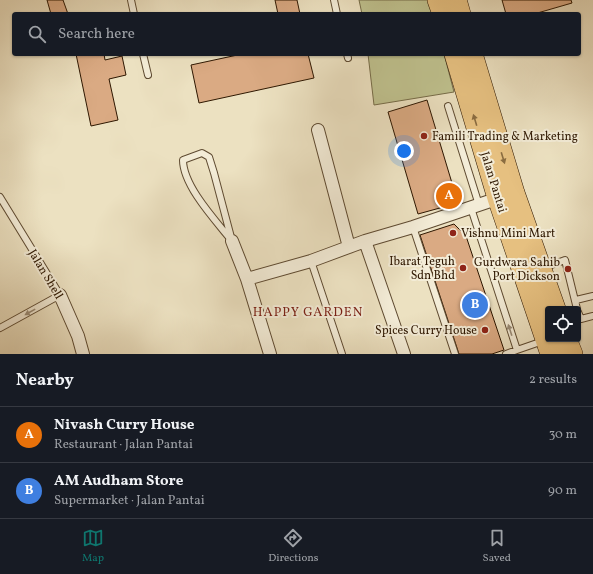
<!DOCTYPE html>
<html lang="en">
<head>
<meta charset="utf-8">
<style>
  body { margin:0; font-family:Vollkorn,serif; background:#242831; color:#f1f3f6 }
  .controls { position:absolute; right:12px; bottom:12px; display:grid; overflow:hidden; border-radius:4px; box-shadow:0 1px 3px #0004 }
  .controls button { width:36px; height:36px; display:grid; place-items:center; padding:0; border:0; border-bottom:1px solid #363941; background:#171b24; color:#f1f3f6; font:20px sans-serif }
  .you { position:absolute; left:404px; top:151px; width:14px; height:14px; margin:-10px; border:3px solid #fff; border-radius:50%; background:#1a73e8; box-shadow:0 0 0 6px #1a73e833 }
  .badge { display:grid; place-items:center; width:26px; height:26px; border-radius:50%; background:#0f766e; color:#fff; font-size:13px; font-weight:700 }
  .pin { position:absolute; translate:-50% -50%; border:2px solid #fff; box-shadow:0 1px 4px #0006 }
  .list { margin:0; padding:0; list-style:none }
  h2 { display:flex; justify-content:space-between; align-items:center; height:52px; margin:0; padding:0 16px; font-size:17px }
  h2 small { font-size:13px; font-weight:400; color:#9ea1a6 }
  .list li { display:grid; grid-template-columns:26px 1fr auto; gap:12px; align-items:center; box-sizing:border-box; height:56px; padding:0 16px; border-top:1px solid #363941 }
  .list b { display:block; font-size:15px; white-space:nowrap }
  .list p { margin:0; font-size:13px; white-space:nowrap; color:#9ea1a6 }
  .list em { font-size:13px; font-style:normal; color:#9ea1a6 }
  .icon { flex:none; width:22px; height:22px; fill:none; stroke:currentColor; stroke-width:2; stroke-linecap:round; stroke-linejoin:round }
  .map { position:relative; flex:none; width:593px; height:354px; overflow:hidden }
  .search { position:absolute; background:#171b24; box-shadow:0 1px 3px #0004; left:12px; right:12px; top:12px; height:44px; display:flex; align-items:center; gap:10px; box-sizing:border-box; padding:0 14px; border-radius:4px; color:#9ea1a6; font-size:15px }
  .sheet { height:164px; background:#171b24 }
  nav { display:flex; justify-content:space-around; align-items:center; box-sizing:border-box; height:56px; border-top:1px solid #363941; background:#171b24; font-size:11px; color:#9ea1a6 }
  nav a { display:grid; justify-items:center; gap:2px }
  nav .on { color:#0f766e }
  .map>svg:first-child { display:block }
</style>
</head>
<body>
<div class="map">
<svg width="593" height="354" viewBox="0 0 593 354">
  <rect width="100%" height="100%" fill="#ece1c1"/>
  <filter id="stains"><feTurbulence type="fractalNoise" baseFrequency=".005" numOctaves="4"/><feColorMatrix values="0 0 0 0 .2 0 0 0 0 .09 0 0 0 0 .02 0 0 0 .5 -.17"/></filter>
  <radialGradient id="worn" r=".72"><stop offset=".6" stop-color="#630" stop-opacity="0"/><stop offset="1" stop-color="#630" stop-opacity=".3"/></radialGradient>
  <path fill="#bfc18e" stroke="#766c48" d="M359,0H429L433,14H362Z
    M368,54H444L454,92L374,105Z"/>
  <path fill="#daaa83" stroke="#2e1701" d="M47,0H63L68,14H51Z
    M275,0H297L300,14H278Z
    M502,0H571L572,3L534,14H506Z
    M76,54H104L105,60L122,56L126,75L109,79L118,120L91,126Z
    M242,54H308L314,78L199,103L191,65Z
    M427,100L458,203L418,214L388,112Z
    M454,224L466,236L504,350L492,354H459L420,235Z"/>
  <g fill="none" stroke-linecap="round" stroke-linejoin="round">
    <defs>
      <path id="lane" d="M131,0L134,14
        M334,0L337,14
        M143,54L148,75
        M347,54L348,58
        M448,106L479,205
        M202,153L209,157L214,173L232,241C216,221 183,186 183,160Z
        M0,197L60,295L0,328
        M471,208L517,350L543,341
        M413,227L455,354
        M311,261L342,354
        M543,268L565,260L577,309
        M576,302V300L593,296
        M578,312L581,319L593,316
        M506,354L517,350"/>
      <path id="street" d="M318,130L349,247
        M232,241L247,279L270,354
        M365,241L404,354
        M247,279L311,261L365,241L413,227L502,197
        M60,295L78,336L83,354"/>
      <path id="highway" d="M438,0L443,14
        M456,0L460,14
        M455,54L498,198L551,354
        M472,54L514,193L555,309
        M566,339L572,354"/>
    </defs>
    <use href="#lane" stroke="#5e4a31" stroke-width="8"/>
    <use href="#street" stroke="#5e4a31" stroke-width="14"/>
    <use href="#highway" stroke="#2e1701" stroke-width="22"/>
    <use href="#lane" stroke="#f3ecd7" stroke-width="6"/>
    <use href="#street" stroke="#f3ecd7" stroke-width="12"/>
    <use href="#highway" stroke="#e6c080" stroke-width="21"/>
  </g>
  <defs><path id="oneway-solid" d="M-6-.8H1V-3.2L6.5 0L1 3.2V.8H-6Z"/></defs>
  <g fill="#8a6c40">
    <use href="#oneway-solid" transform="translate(475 120) rotate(-107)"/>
    <use href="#oneway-solid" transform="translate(503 158) rotate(73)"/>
  </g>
  <g fill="#9a8c77">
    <use href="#oneway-solid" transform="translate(30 312) rotate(151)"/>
    <use href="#oneway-solid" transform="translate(510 330) rotate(-108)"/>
  </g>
  <g fill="#8f2418" stroke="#f3ecd7" stroke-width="1.5">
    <circle cx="424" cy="136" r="4"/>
    <circle cx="453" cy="233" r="4"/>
    <circle cx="463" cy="268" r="4"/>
    <circle cx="568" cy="269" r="4"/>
    <circle cx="485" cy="330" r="4"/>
  </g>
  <g text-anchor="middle" stroke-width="4" stroke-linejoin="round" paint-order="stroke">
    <g font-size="12" fill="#2e1701" stroke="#f3ecd7" text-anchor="end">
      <text x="432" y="140" text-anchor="start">Famili Trading &amp; Marketing</text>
      <text x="461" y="237" text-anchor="start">Vishnu Mini Mart</text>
      <text x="455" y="265">Ibarat Teguh<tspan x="455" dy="14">Sdn Bhd</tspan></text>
      <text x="560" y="266">Gurdwara Sahib<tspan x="560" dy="14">Port Dickson</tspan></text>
      <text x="477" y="334">Spices Curry House</text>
    </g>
    <g font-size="12" fill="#2e1701" stroke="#f3ecd7">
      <text transform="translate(494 182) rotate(73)" y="4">Jalan Pantai</text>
      <text transform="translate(46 274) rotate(59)" y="4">Jalan Shell</text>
    </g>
    <g font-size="13" letter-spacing="1" fill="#7a1f14" stroke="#f3ecd7">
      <text x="308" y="316">HAPPY GARDEN</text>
    </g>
  </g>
  <rect width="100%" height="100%" filter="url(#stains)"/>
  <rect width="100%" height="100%" fill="url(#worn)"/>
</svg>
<div class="controls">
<button><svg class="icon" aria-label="locate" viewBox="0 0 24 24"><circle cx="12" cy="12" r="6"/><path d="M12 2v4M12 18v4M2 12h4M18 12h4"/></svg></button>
</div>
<div class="you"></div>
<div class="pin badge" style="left:449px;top:196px;background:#e8710a">A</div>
<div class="pin badge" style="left:475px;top:305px;background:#3f7fe0">B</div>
<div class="search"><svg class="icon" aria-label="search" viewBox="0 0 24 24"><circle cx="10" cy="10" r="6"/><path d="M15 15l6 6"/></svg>Search here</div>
</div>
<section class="sheet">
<h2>Nearby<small>2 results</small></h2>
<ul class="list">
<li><span class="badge" style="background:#e8710a">A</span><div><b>Nivash Curry House</b><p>Restaurant · Jalan Pantai</p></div><em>30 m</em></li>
<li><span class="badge" style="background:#3f7fe0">B</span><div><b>AM Audham Store</b><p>Supermarket · Jalan Pantai</p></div><em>90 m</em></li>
</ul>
</section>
<nav>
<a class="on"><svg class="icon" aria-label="map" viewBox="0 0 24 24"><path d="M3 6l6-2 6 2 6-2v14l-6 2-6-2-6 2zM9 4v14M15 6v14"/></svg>Map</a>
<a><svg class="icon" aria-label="directions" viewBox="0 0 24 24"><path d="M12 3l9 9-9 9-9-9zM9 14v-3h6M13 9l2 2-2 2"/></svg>Directions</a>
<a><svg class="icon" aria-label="saved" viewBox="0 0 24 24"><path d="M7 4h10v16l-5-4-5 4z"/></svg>Saved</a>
</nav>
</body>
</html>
